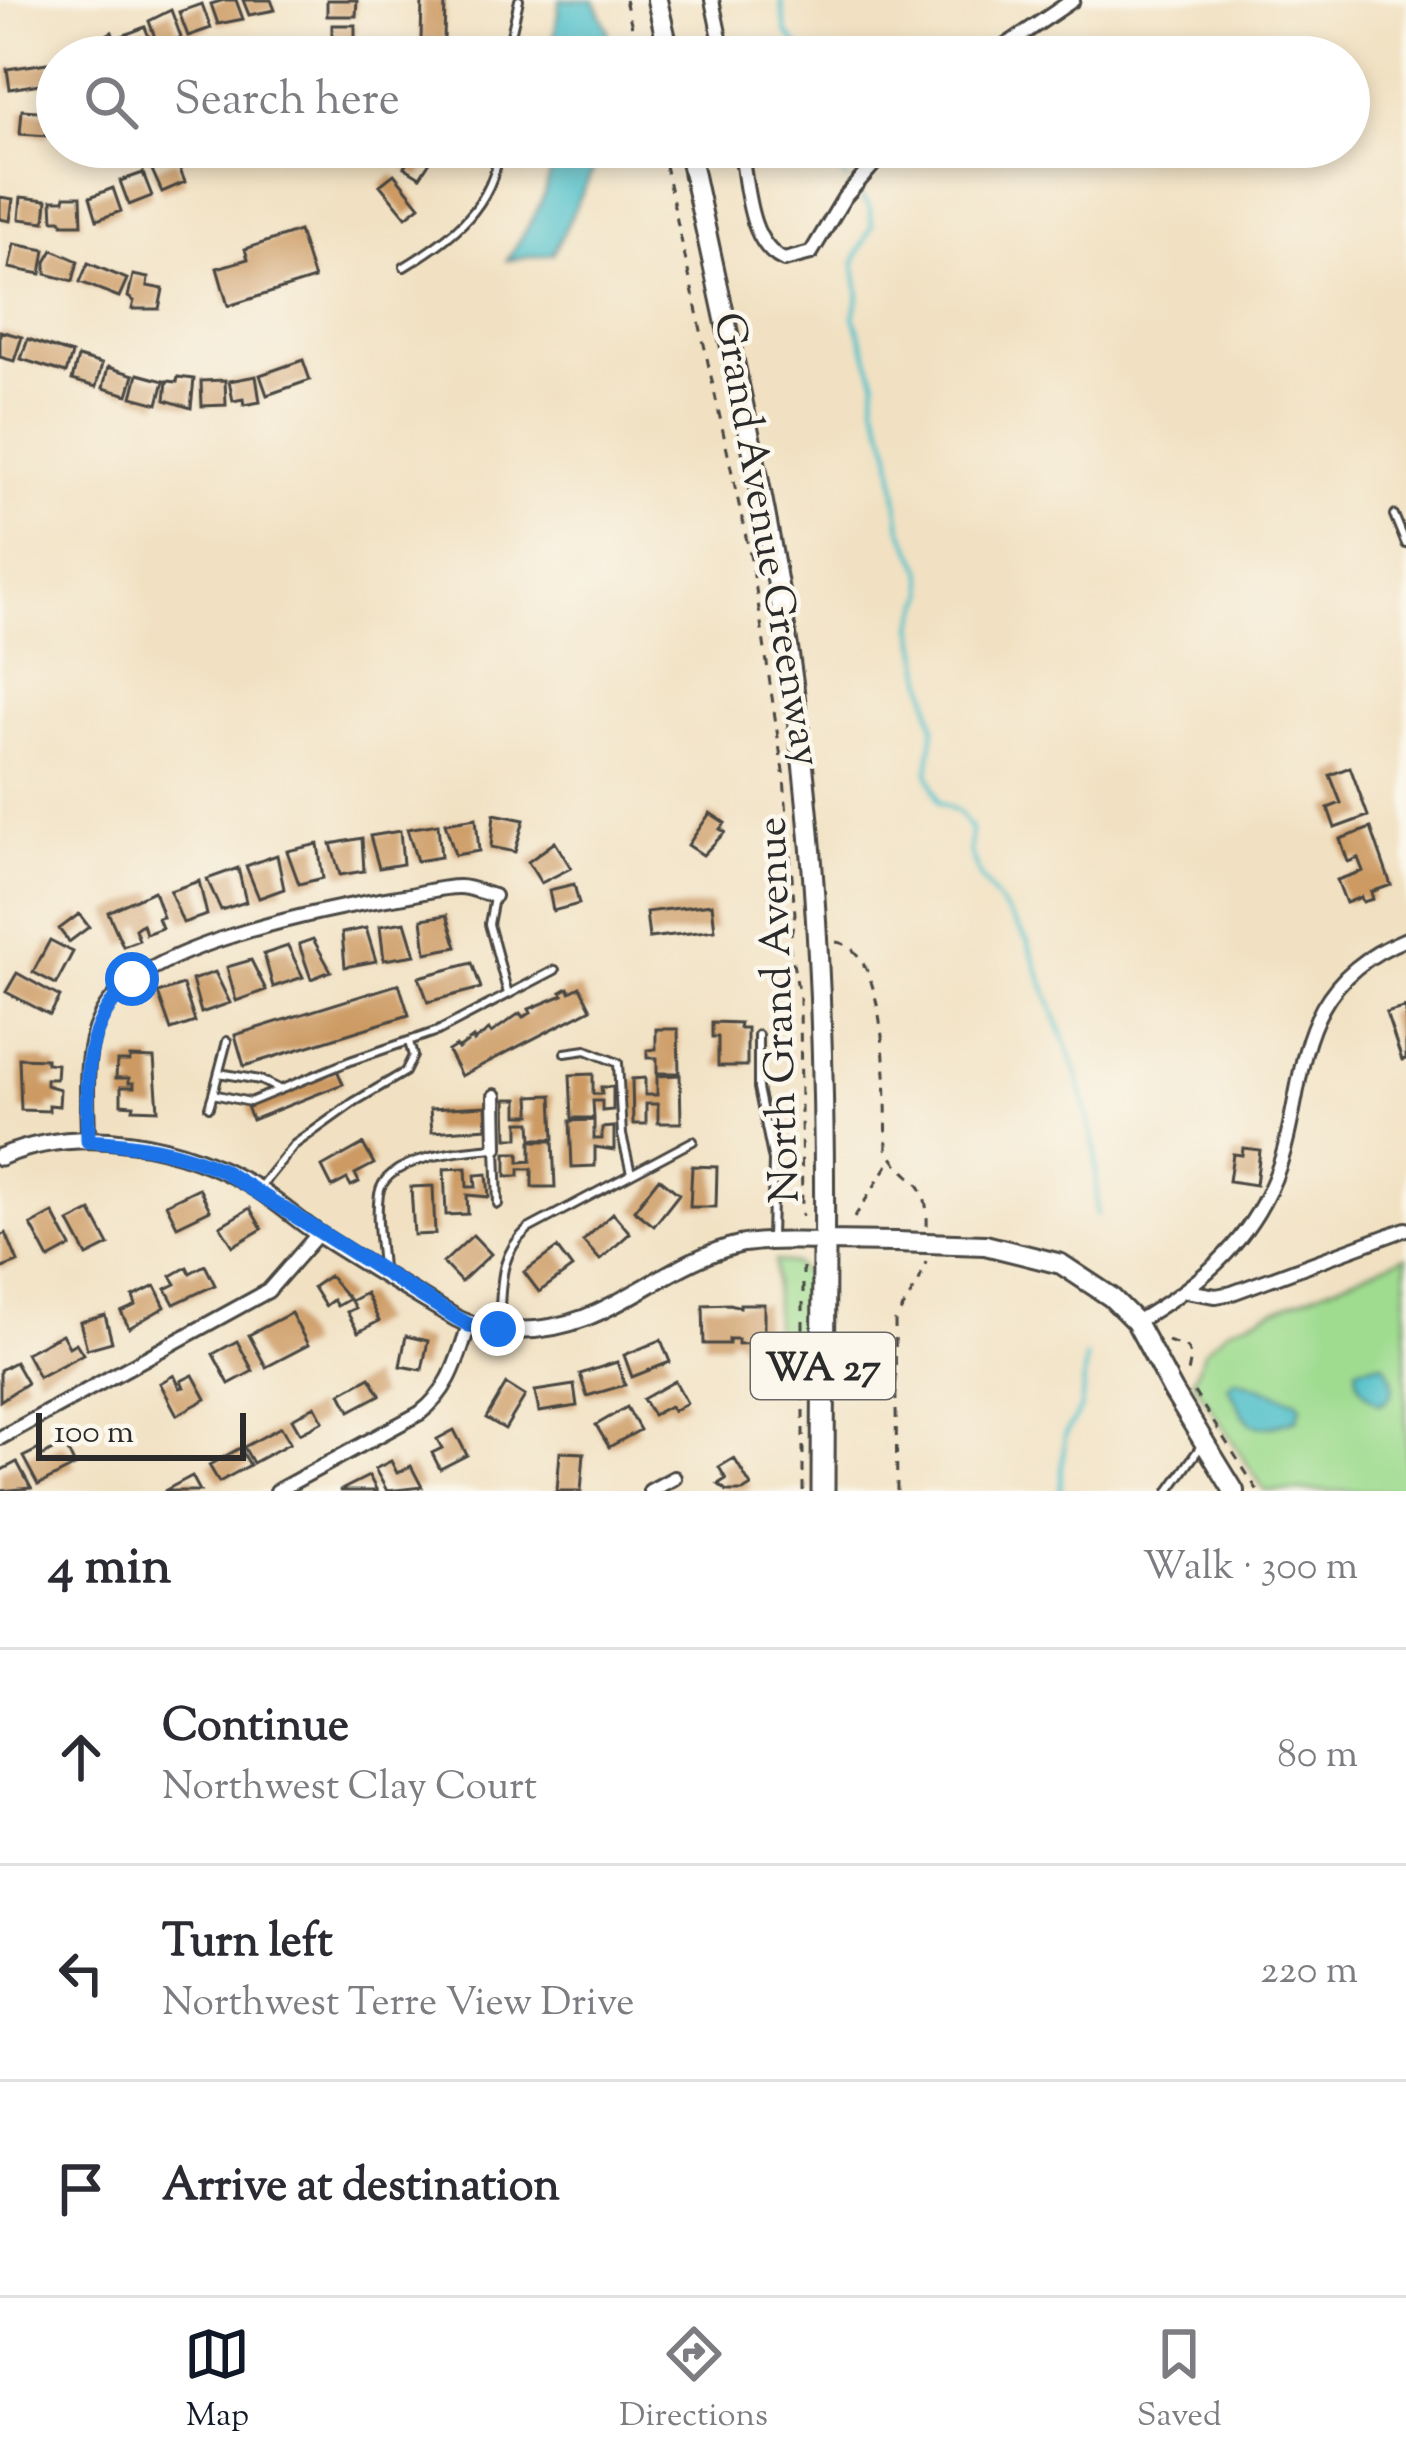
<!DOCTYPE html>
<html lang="en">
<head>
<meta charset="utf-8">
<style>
  body { margin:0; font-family:"Sorts Mill Goudy",serif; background:#f2f2f3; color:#2b2b33 }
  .scale { position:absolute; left:36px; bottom:30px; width:210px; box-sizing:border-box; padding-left:12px; border:6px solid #2b2b2b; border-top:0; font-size:33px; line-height:42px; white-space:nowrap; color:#2b2b2b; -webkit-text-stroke:9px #fbf7ec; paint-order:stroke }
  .stop { position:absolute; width:36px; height:36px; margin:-27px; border:9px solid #1a73e8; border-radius:50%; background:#fff }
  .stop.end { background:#1a73e8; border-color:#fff; box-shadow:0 3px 12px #0008 }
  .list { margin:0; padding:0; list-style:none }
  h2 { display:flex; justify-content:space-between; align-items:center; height:156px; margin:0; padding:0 48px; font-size:51px }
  h2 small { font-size:39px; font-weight:400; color:#7c7c81 }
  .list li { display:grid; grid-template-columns:78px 1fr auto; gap:36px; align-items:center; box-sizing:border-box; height:216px; padding:0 48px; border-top:3px solid #e1e1e2 }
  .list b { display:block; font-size:45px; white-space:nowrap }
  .list p { margin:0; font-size:39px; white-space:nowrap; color:#7c7c81 }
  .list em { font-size:39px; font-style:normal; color:#7c7c81 }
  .icon { flex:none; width:66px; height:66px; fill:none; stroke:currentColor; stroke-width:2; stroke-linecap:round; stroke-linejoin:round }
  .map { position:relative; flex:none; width:1406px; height:1491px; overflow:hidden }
  .search { position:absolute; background:#fff; box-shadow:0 6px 18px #0003; left:36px; right:36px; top:36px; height:132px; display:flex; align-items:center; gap:30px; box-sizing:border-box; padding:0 42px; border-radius:66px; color:#7c7c81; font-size:45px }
  .sheet { height:804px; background:#fff }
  nav { display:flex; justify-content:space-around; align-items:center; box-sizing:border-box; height:168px; border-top:3px solid #e1e1e2; background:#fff; font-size:33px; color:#7c7c81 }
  nav a { display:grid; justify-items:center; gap:6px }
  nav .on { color:#111827 }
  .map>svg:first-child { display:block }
</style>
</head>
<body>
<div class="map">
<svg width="1406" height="1491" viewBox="0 0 1406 1491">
  <rect width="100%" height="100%" fill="#fbf7ec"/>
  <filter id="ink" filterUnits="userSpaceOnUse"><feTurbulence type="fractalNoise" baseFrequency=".00833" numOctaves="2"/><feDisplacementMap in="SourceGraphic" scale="24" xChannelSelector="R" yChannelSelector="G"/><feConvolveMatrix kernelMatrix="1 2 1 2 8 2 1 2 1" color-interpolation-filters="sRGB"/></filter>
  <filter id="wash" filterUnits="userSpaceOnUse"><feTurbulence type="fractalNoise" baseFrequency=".004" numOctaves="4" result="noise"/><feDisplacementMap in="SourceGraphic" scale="48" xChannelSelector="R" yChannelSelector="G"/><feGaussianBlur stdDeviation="2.7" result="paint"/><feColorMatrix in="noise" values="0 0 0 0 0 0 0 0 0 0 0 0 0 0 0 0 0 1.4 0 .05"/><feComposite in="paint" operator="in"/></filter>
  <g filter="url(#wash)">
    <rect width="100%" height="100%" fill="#f1e1c2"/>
    <path fill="#9fdc90" stroke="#65845e" stroke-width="3" d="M1406,1256V1491H1265L1193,1380L1205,1350L1228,1329Z
      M775,1261L795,1264L810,1280V1341L775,1342Z"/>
    <path fill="#53c1ca" stroke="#3f767a" stroke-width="3" d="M560,0H594L608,30L611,57H551Z
      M550,147H604L553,254L507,260C529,225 556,190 550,147Z
      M1383,1363C1395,1376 1399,1396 1379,1404C1367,1396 1354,1383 1357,1367Z
      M1235,1379L1298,1401L1301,1406L1297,1419C1249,1435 1250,1427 1228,1386Z"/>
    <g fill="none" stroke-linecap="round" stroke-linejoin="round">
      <path stroke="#53c1ca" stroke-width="4.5" d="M781,0L786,32L808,57
        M828,147L846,179
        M862,198L870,209L872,225L854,262L859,293L854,317L876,382L874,401L891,452L901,528L922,569L926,593L914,625L934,728L928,772L939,802L959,812L971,829L970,852L981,878L1027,940L1077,1073L1096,1153L1097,1215
        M1060,1491L1065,1435L1081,1408L1086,1357"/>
    </g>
    <g id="blocks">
      <path fill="#cc9a62" d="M224,0H236L243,19L218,24L211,4Z
        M243,0H271L275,10L249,15Z
        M327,0H357L356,16H327Z
        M422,0H445L444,41L421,40Z
        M202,4L211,28L188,36L179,12Z
        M171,10L181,37L159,49L149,21Z
        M332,25H355V49H332Z
        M145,27L152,45L126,54L119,37Z
        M112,32L121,57H96L91,43Z
        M54,62L57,81L10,89L7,69Z
        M22,110L50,112L48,136L20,134Z
        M409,147H419L433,157L420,177L404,167L409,159L404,156Z
        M176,160L185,182L162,192L152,170Z
        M143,173L152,196L129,205L120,181Z
        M394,174L420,206L406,217L380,185Z
        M113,188L121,211L97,220L90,197Z
        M65,196H81L82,224H63L61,220H53L52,200H64Z
        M0,197L13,199L10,221L0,219Z
        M21,197L47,200L45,222L19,219Z
        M299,231L314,279L228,306L217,268L248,259L245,249Z
        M14,244L45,250L41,274L9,268Z
        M53,250L78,261L73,281L46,274V262Z
        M88,263L127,279L119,297L80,282Z
        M133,275L148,278L147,286L163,289L159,309H132L134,301L128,297Z
        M0,331L22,337L14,361L0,357Z
        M28,339L72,354L66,373L21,359Z
        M78,357L102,364L96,387L72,380Z
        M303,360L310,380L267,395L260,375Z
        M108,367L134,375L128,395L103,388Z
        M138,374L164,381L158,404L132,397Z
        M256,376L260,402L244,405L243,399L233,401L229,381Z
        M178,377L194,379L191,408L165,400L167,381L177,382Z
        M225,380L226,405L202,406L201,381Z
        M1350,767L1368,816L1335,828L1328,808L1341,803L1330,775Z
        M710,813L725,823L720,829L725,832L703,855L688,845Z
        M494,814L524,820L515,852L491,847Z
        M476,818L479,851L455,855L445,823Z
        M438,824L441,857L417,861L407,829Z
        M1371,828L1391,885L1371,892L1373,899L1363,902L1361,897L1346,903L1337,880L1363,871L1358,858L1348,862L1340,839Z
        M400,831L403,864L379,868L370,836Z
        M362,838L364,871L340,875L331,844Z
        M555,842L571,868L541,883L528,862Z
        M318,844L323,878L299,884L287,851Z
        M277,855L284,889L259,898L246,866Z
        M238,868L246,902L221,910L207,879Z
        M199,881L207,915L183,923L170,891Z
        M574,884L579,904L553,911L549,890Z
        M154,891L163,917L158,918L162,928L146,934L143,924L139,926L135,929L139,940L123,946L108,912Z
        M712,904L715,930L649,938L646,912Z
        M79,914L89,927L69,942L59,929Z
        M447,915L457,947L426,953L422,919Z
        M405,922L415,955L384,960L380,926Z
        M366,928L376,961L345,967L342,933Z
        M313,939L331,971L311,979L299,944Z
        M50,940L73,952L56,984L33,972Z
        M288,946L303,977L273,987L264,954Z
        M251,960L266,990L236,1001L227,967Z
        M472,963L481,988L428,1002L419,977Z
        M215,972L230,1003L201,1013L192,980Z
        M17,973L60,997L50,1015L6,992Z
        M399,984L409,1015L244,1066L235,1035Z
        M183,985L195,1022L171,1030L158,993Z
        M580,987L591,1009L461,1076L448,1051L456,1046L458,1049L473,1038L474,1041L489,1030L491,1033L520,1013L523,1017L531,1013L529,1009L563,995L561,992L568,988L570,992Z
        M1406,1007V1059L1402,1060L1386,1013Z
        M712,1022L740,1023L739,1028H747V1066H718V1037H712Z
        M656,1029H678L679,1073H657V1058H647V1050L656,1049Z
        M130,1057L154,1058L158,1110L133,1109L134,1105L121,1104V1087H134V1083H129V1078H116L117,1061H130Z
        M19,1058L46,1059V1063L57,1064L56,1079H46V1085L60,1089L59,1106L49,1105V1111L21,1110Z
        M337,1070L343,1084L252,1120L247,1106Z
        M593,1074V1094H602L601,1087H613V1110L602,1111V1101H593L594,1118H572L570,1075Z
        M680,1075L681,1123H658V1104H646V1124H633L632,1079L645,1078V1095H657V1076Z
        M552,1095L554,1139H532L531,1122H519V1138H507L506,1099H518V1115H531L530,1096Z
        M486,1106L487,1128L432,1132L430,1109Z
        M594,1120V1139H602V1128L614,1127V1150L595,1147V1166L572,1167L570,1121Z
        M531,1141H553L555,1187H532V1169H519V1176H506V1153H519V1162L531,1161Z
        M363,1144L374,1164L355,1174L359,1182L351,1186L347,1179L332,1187L322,1167Z
        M1243,1148L1260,1150L1256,1185L1229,1181L1233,1154L1242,1155Z
        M692,1166L717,1167L716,1207H690Z
        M466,1168L467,1187H476L475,1175L487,1174L489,1197L467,1195L468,1214L446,1215L444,1169Z
        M659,1178L679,1194L654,1226L634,1210Z
        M433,1186L435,1234L414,1235L411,1187Z
        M199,1188L210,1210L177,1226L166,1204Z
        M250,1208L262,1229L233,1246L220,1226Z
        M91,1211L109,1245L87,1256L69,1222Z
        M53,1213L71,1247L49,1259L31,1225Z
        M613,1213L630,1233L600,1260L583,1241Z
        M6,1233L18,1262L0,1269V1236Z
        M473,1235L491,1254L461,1282L443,1263Z
        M557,1248L572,1268L539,1292L524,1272Z
        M205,1265L215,1285L174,1304L166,1289L176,1284L171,1276L187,1267L190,1273Z
        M329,1276L349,1299L337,1306L333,1300L325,1306L313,1287Z
        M155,1286L165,1307L129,1328L121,1312L136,1305L133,1297Z
        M366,1293L379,1321L358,1332L347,1312L355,1308L351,1301Z
        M730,1304L740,1307V1304H764V1343L738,1344V1339H729V1344H704L703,1305Z
        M291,1313L308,1345L266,1367L249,1335Z
        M105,1315L112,1342L87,1349L80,1322Z
        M62,1334L69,1347L76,1343L83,1354L39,1377L26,1353Z
        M406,1336L428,1341L422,1370L400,1366Z
        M661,1340L670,1362L632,1377L624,1355Z
        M237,1341L253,1371L229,1384L213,1354Z
        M15,1362L27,1383L0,1401V1370Z
        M617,1362L625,1385L587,1396L580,1374Z
        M174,1375L180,1388L184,1387L181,1381L193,1375L206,1399L177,1415L160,1383Z
        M370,1377L380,1395L350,1411L341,1393Z
        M675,1381L687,1403L673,1411L670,1406L653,1415L643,1399Z
        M506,1384L525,1396L505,1429L486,1418Z
        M574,1385L577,1406L539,1412L535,1391Z
        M315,1406L323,1421L300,1433L292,1419Z
        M627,1407L640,1430L609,1447L596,1425Z
        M281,1427L290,1443L253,1463L244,1447Z
        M454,1430L467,1455L440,1469L432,1453L442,1448L437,1439Z
        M60,1445H65L75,1466L38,1485L23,1457L39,1449L43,1456Z
        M240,1448L250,1465L219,1482L209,1465Z
        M560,1452L584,1453L581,1491H557Z
        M734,1458L751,1486L743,1491H727L718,1484L726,1479L719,1467Z
        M391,1461L397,1473L411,1466L422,1487L387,1491L375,1469Z
        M17,1462L31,1488L0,1491V1471Z
        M192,1476L200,1491H164Z
        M369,1476L377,1491H339Z"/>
    </g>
  </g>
  <g filter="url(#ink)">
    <use href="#blocks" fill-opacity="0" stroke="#494642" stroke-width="3"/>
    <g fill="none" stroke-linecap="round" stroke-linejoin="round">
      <defs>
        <path id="service" d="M506,57L519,0
          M404,267C452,238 493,207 500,147
          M1394,515L1406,544
          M494,898L489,924L508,994
          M758,1035V1088L773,1161L771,1238
          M227,1041L213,1094L250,1102L350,1061L438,1031L555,970
          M565,1053L586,1050L618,1063L622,1135L631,1173
          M219,1073L260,1080L277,1088
          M209,1107L213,1094
          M260,1187L294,1145L354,1102L405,1072L413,1056L409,1042
          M382,1270C381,1247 375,1218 379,1194C385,1156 466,1150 496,1148L498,1204
          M499,1326C502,1288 497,1256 528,1229L693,1141
          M1169,1491L1201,1446"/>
        <path id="minor" d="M712,0L724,57
          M989,57L1073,0
          M740,147C747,181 747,244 784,260L811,253L844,198L889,147
          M495,1096L496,1148
          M88,1141C88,1093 79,1038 112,999C160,942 330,908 404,896C422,893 441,887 459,887C470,887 483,893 494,896
          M1186,1291L1216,1296L1232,1293L1406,1229
          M1136,1322C1188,1291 1234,1257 1263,1203C1317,1107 1272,993 1406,939
          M0,1438L268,1291L318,1234
          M277,1491L420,1413C450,1390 457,1360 469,1325
          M650,1491L674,1478"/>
        <path id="tertiary" d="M0,1157C83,1123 182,1143 256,1188C279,1203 300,1222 323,1237C367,1265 412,1292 456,1318C473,1327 491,1329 510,1330C606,1335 657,1263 741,1244C767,1239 798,1242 824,1241"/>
        <path id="secondary" d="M657,0L670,57
          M688,147C729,344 778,540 800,740C820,907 825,1073 824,1241L896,1242
          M985,1245L1061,1264L1111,1297L1136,1322L1173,1391L1234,1491"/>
        <path id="primary" d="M823,1491L824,1241"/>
      </defs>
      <use href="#service" stroke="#494642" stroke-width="12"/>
      <use href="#minor" stroke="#494642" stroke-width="18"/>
      <use href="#tertiary" stroke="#494642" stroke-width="21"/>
      <use href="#secondary" stroke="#494642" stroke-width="24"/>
      <use href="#primary" stroke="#494642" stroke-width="27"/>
      <path stroke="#494642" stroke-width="3" stroke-dasharray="9 9" stroke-linecap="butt" d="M625,0L640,57
        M661,147L753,569L784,778L795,914L789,944L800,998L802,1216
        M836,942C891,949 885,1104 887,1148C904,1184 929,1171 927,1228
        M854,1218L891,1160
        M1168,1341L1187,1348L1191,1357L1187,1378
        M1194,1392L1258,1491
        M803,1491V1267
        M897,1491L895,1321L919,1281L926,1262"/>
      <use href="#service" stroke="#fff" stroke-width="6"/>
      <use href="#minor" stroke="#fff" stroke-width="12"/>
      <use href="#tertiary" stroke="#fff" stroke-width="15"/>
      <use href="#secondary" stroke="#fff" stroke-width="18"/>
      <use href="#primary" stroke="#fff" stroke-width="21"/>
      <defs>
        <path id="secondary-bridge" d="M896,1242L985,1245"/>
      </defs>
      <use href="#secondary-bridge" stroke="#494642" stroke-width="24" stroke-linecap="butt"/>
      <use href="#secondary-bridge" stroke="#fff" stroke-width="18"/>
    </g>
  </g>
  <g fill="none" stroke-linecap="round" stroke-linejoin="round" filter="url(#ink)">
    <path stroke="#1a73e8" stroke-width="15" d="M132,979C81,1030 87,1073 88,1141C137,1144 177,1150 222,1170L457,1318L469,1325L498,1329"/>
  </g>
  <g text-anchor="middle" stroke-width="9" stroke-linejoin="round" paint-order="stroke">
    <rect fill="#fbf7ec" stroke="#696865" stroke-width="3" x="751" y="1333" width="144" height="66" rx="9"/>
    <g font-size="39" font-weight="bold" fill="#2b2b2b">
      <text x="823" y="1380">WA 27</text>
    </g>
    <g font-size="42" fill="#2b2b2b" stroke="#fbf7ec">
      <text transform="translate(770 539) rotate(80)" y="15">Grand Avenue Greenway</text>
      <text transform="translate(776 1010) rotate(-92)" y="15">North Grand Avenue</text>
    </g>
  </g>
</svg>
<div class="scale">100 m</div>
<div class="stop" style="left:132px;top:979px"></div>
<div class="stop end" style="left:498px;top:1329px"></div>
<div class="search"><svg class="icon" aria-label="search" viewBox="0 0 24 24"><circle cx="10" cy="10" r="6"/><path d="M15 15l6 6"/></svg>Search here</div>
</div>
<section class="sheet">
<h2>4 min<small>Walk · 300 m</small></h2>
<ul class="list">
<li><svg class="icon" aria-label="ahead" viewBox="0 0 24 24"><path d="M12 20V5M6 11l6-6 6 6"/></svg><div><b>Continue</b><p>Northwest Clay Court</p></div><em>80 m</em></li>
<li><svg class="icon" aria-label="left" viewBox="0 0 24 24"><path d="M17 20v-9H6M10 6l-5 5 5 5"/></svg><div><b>Turn left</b><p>Northwest Terre View Drive</p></div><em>220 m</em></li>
<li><svg class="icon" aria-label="arrive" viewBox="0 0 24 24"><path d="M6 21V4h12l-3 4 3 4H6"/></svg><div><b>Arrive at destination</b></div></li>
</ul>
</section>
<nav>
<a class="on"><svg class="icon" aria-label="map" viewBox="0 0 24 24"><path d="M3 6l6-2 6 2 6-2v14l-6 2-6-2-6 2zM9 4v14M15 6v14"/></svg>Map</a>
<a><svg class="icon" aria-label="directions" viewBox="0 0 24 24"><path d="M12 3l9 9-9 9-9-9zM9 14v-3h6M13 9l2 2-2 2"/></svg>Directions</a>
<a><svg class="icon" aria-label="saved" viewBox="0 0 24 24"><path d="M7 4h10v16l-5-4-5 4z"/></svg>Saved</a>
</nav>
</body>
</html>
